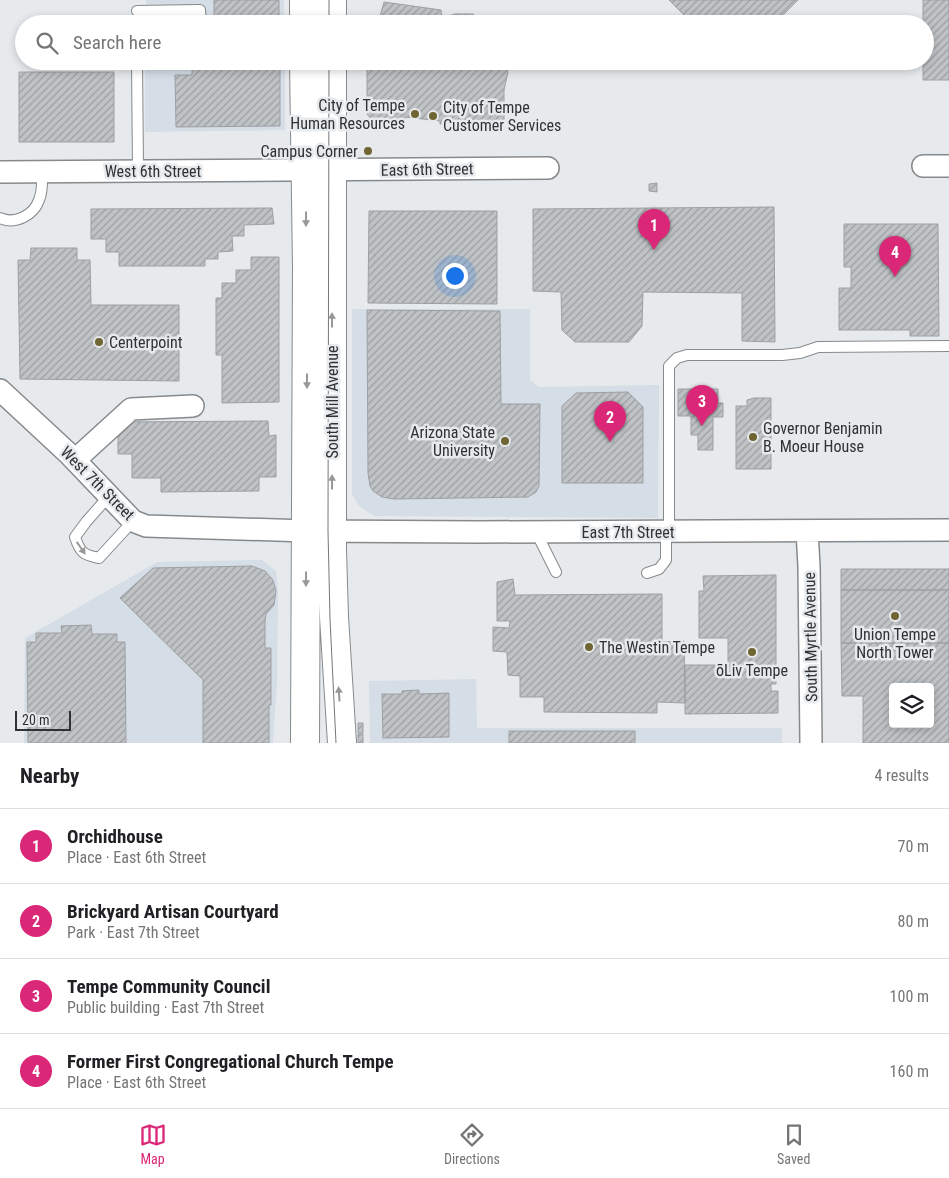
<!DOCTYPE html>
<html lang="en">
<head>
<meta charset="utf-8">
<style>
  body { margin:0; font-family:"Roboto Condensed",sans-serif; background:#f2f2f2; color:#202124 }
  .controls { position:absolute; right:15px; bottom:15px; display:grid; overflow:hidden; border-radius:5px; box-shadow:0 2px 8px #0003 }
  .controls button { width:45px; height:45px; display:grid; place-items:center; padding:0; border:0; border-bottom:1px solid #e0e0e0; background:#fff; color:#202124; font:25px sans-serif }
  .scale { position:absolute; left:15px; bottom:12px; width:56px; box-sizing:border-box; padding-left:5px; border:2px solid #303133; border-top:0; font-size:14px; line-height:18px; white-space:nowrap; color:#303133; -webkit-text-stroke:4px #e7eaed; paint-order:stroke }
  .you { position:absolute; left:454px; top:275px; width:18px; height:18px; margin:-12px; border:4px solid #fff; border-radius:50%; background:#1a73e8; box-shadow:0 0 0 8px #1a73e833 }
  .badge { display:grid; place-items:center; width:32px; height:32px; border-radius:50%; background:#db2777; color:#fff; font-size:16px; font-weight:700 }
  .pin { position:absolute; translate:-50% -41px; filter:drop-shadow(0 1px 2px #0008) }
  .pin::after { content:''; position:absolute; top:26px; width:18px; height:15px; background:inherit; clip-path:polygon(0 0,100% 0,50% 100%) }
  .list { margin:0; padding:0; list-style:none }
  h2 { display:flex; justify-content:space-between; align-items:center; height:65px; margin:0; padding:0 20px; font-size:21px }
  h2 small { font-size:16px; font-weight:400; color:#757577 }
  .list li { display:grid; grid-template-columns:32px 1fr auto; gap:15px; align-items:center; box-sizing:border-box; height:75px; padding:0 20px; border-top:1px solid #e0e0e0 }
  .list b { display:block; font-size:19px; white-space:nowrap }
  .list p { margin:0; font-size:16px; white-space:nowrap; color:#757577 }
  .list em { font-size:16px; font-style:normal; color:#757577 }
  .icon { flex:none; width:28px; height:28px; fill:none; stroke:currentColor; stroke-width:2; stroke-linecap:round; stroke-linejoin:round }
  .map { position:relative; flex:none; width:949px; height:743px; overflow:hidden }
  .search { position:absolute; background:#fff; box-shadow:0 2px 8px #0003; left:15px; right:15px; top:15px; height:55px; display:flex; align-items:center; gap:12px; box-sizing:border-box; padding:0 18px; border-radius:28px; color:#757577; font-size:19px }
  .sheet { height:365px; background:#fff }
  nav { display:flex; justify-content:space-around; align-items:center; box-sizing:border-box; height:70px; border-top:1px solid #e0e0e0; background:#fff; font-size:14px; color:#757577 }
  nav a { display:grid; justify-items:center; gap:2px }
  nav .on { color:#db2777 }
  .map>svg:first-child { display:block }
</style>
</head>
<body>
<div class="map">
<svg width="949" height="743" viewBox="0 0 949 743">
  <defs>
    <pattern id="building-hatch" width="6" height="6" patternUnits="userSpaceOnUse" patternTransform="scale(1.25)"><rect width="6" height="6" fill="#c0c3c6"/><path d="M-1 1l2-2M0 6l6-6M5 7l2-2" fill="none" stroke="#9c9fa1"/></pattern>
  </defs>
  <rect width="100%" height="100%" fill="#e7eaed"/>
  <path fill="#d5dde6" d="M146,0H284V24H146Z
    M145,61H285V130L145,132Z
    M352,309H530V380L539,387L659,385L658,518L374,516L359,506L352,494Z
    M262,560L276,571L278,588L277,684L273,743H24L25,638L157,562Z
    M476,679L477,728H782V743H370L369,681Z"/>
  <path fill="url(#building-hatch)" stroke="#9da0a3" fill-rule="evenodd" d="M214,0H279V24L214,23Z
    M669,0H798L774,24H693Z
    M923,0H949V80H923V61H925V24H923Z
    M384,2L441,10L442,18L455,14H473L483,22H503V24H378Z
    M192,61H280V126L176,127L175,75H192Z
    M367,61H504L508,72L504,90V125L440,124V121L405,117L404,125H376L367,114Z
    M19,72H114V142H19Z
    M657,183V192L649,191V184Z
    M774,207L775,342L742,341V293L643,292L642,326L629,342H575L562,330L561,292L533,291V209Z
    M272,208L274,224L244,225V236H232L233,251L218,252V259H205V266H119V252H106V239H91V209Z
    M369,211H497V304L368,303Z
    M844,224H938L939,336H910V330H839V288H851V267H844Z
    M31,248H77V260H90L91,305H179V381L20,379L18,260H30Z
    M251,257H279V402L222,403V355H216V298H222V283H236V270H251Z
    M367,310L500,311L501,404H540L539,486L536,492L528,497L394,499L382,497L373,491L370,486L368,473Z
    M678,389H718V403H723V417H713V450H698V435H691V416H678Z
    M628,392L643,407V483H562V406L576,393Z
    M754,398H771V469H736V406H747V400Z
    M268,421L269,436L276,435V477H259V491L161,492V478H132V454H118V422Z
    M252,566L265,571L273,580L276,591L274,605L266,614L265,621V648H271V705H269V743H203V680L120,598L153,568Z
    M841,569H949V590H841Z
    M776,575V684H771V691H778V713L685,714V665H728V638H699V591H704L703,576Z
    M513,579L515,595L662,594V642L684,641L685,703L657,702V713L544,712V697H520V676L508,675L507,652L493,651V627L509,628L510,621H497V582Z
    M841,590H949V643H841Z
    M91,625L92,634H117V642H125L126,743H28L27,642H36V633H62L61,626Z
    M841,643H949V743H863V696H842ZM893,687H930V724H893Z
    M419,690V694L449,693V737L383,738L382,694H402V691Z
    M358,723H363V733H358Z
    M509,731H635V743H509Z
    M358,734H363V743H358Z"/>
  <g fill="none" stroke-linecap="round" stroke-linejoin="round">
    <defs>
      <path id="lane" d="M137,11L200,10L201,24
        M137,61L138,171
        M0,218C15,225 34,215 39,200C43,191 42,181 42,172
        M109,496L86,522L75,537C80,553 84,555 99,558L133,521
        M536,532L556,572
        M669,532V366L677,358L687,355H782L800,353L818,347L949,346
        M647,573L659,569L666,560V532"/>
      <path id="street" d="M923,166H949
        M0,172L548,168
        M0,390L69,454L133,521L146,526L307,531L480,532L949,530
        M75,460L131,409L193,406
        M807,531L809,566L811,743"/>
      <path id="primary" d="M304,0V24
        M332,24V0
        M304,61L307,267L305,743
        M332,61V550L334,617L342,743"/>
    </defs>
    <use href="#lane" stroke="#878a8c" stroke-width="12"/>
    <use href="#street" stroke="#878a8c" stroke-width="24"/>
    <use href="#primary" stroke="#878a8c" stroke-width="30"/>
    <use href="#lane" stroke="#fff" stroke-width="10"/>
    <use href="#street" stroke="#fff" stroke-width="21"/>
    <use href="#primary" stroke="#fff" stroke-width="28"/>
    <path stroke="#757779" stroke-width="1" d="M329,0V24
      M329,61L328,531L330,619L336,743"/>
  </g>
  <defs><path id="oneway-solid" d="M-6-.8H1V-3.2L6.5 0L1 3.2V.8H-6Z" transform="scale(1.25)"/></defs>
  <g fill="#989899">
    <use href="#oneway-solid" transform="translate(306 219) rotate(90)"/>
    <use href="#oneway-solid" transform="translate(332 320) rotate(-90)"/>
    <use href="#oneway-solid" transform="translate(307 381) rotate(90)"/>
    <use href="#oneway-solid" transform="translate(332 482) rotate(-90)"/>
    <use href="#oneway-solid" transform="translate(81 548) rotate(55)"/>
    <use href="#oneway-solid" transform="translate(306 579) rotate(90)"/>
    <use href="#oneway-solid" transform="translate(339 694) rotate(-94)"/>
  </g>
  <g fill="#6e6532" stroke="#e7eaed" stroke-width="2">
    <circle cx="415" cy="114" r="5"/>
    <circle cx="433" cy="116" r="5"/>
    <circle cx="368" cy="151" r="5"/>
    <circle cx="99" cy="342" r="5"/>
    <circle cx="753" cy="437" r="5"/>
    <circle cx="505" cy="441" r="5"/>
    <circle cx="895" cy="616" r="5"/>
    <circle cx="589" cy="647" r="5"/>
    <circle cx="752" cy="652" r="5"/>
  </g>
  <g text-anchor="middle" stroke-width="5" stroke-linejoin="round" paint-order="stroke">
    <g font-size="16" fill="#303133" stroke="#e7eaed" text-anchor="start">
      <text x="405" y="111" text-anchor="end">City of Tempe<tspan x="405" dy="18">Human Resources</tspan></text>
      <text x="443" y="113">City of Tempe<tspan x="443" dy="18">Customer Services</tspan></text>
      <text x="358" y="157" text-anchor="end">Campus Corner</text>
      <text x="109" y="348">Centerpoint</text>
      <text x="763" y="434">Governor Benjamin<tspan x="763" dy="18">B. Moeur House</tspan></text>
      <text x="495" y="438" text-anchor="end">Arizona State<tspan x="495" dy="18">University</tspan></text>
      <text x="895" y="640" text-anchor="middle">Union Tempe<tspan x="895" dy="18">North Tower</tspan></text>
      <text x="599" y="653">The Westin Tempe</text>
      <text x="752" y="676" text-anchor="middle">ōLiv Tempe</text>
    </g>
    <g font-size="16" fill="#303133" stroke="#e7eaed">
      <text transform="translate(427 169) rotate(-1)" y="6">East 6th Street</text>
      <text x="153" y="177">West 6th Street</text>
      <text transform="translate(332 402) rotate(-90)" y="6">South Mill Avenue</text>
      <text transform="translate(98 483) rotate(45)" y="6">West 7th Street</text>
      <text x="628" y="538">East 7th Street</text>
      <text transform="translate(810 637) rotate(-91)" y="6">South Myrtle Avenue</text>
    </g>
  </g>
</svg>
<div class="controls">
<button><svg class="icon" aria-label="layers" viewBox="0 0 24 24"><path d="M12 4l9 5-9 5-9-5zM3 14l9 5 9-5"/></svg></button>
</div>
<div class="scale">20 m</div>
<div class="you"></div>
<div class="pin badge" style="left:654px;top:250px">1</div>
<div class="pin badge" style="left:610px;top:442px">2</div>
<div class="pin badge" style="left:702px;top:426px">3</div>
<div class="pin badge" style="left:895px;top:277px">4</div>
<div class="search"><svg class="icon" aria-label="search" viewBox="0 0 24 24"><circle cx="10" cy="10" r="6"/><path d="M15 15l6 6"/></svg>Search here</div>
</div>
<section class="sheet">
<h2>Nearby<small>4 results</small></h2>
<ul class="list">
<li><span class="badge">1</span><div><b>Orchidhouse</b><p>Place · East 6th Street</p></div><em>70 m</em></li>
<li><span class="badge">2</span><div><b>Brickyard Artisan Courtyard</b><p>Park · East 7th Street</p></div><em>80 m</em></li>
<li><span class="badge">3</span><div><b>Tempe Community Council</b><p>Public building · East 7th Street</p></div><em>100 m</em></li>
<li><span class="badge">4</span><div><b>Former First Congregational Church Tempe</b><p>Place · East 6th Street</p></div><em>160 m</em></li>
</ul>
</section>
<nav>
<a class="on"><svg class="icon" aria-label="map" viewBox="0 0 24 24"><path d="M3 6l6-2 6 2 6-2v14l-6 2-6-2-6 2zM9 4v14M15 6v14"/></svg>Map</a>
<a><svg class="icon" aria-label="directions" viewBox="0 0 24 24"><path d="M12 3l9 9-9 9-9-9zM9 14v-3h6M13 9l2 2-2 2"/></svg>Directions</a>
<a><svg class="icon" aria-label="saved" viewBox="0 0 24 24"><path d="M7 4h10v16l-5-4-5 4z"/></svg>Saved</a>
</nav>
</body>
</html>
